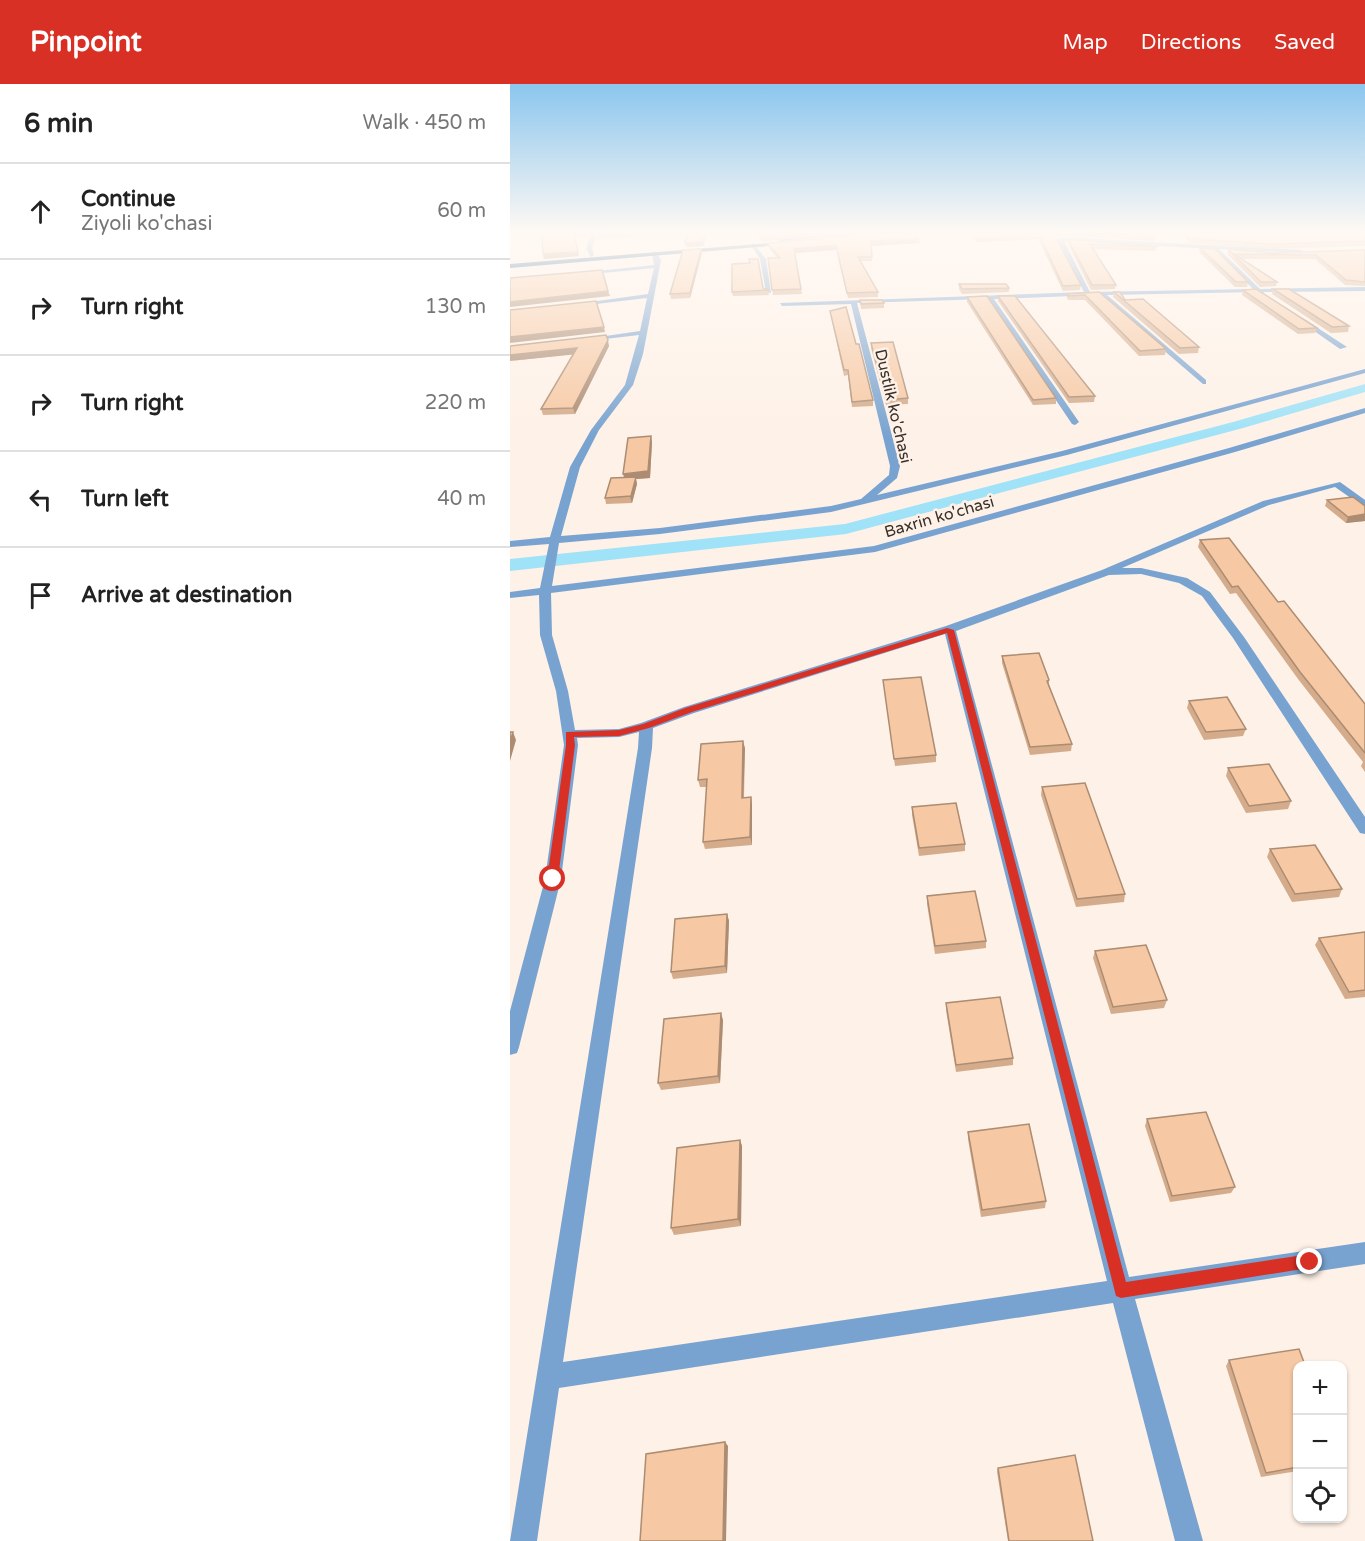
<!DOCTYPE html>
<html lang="en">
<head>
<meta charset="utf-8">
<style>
  body { margin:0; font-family:"Varela Round",sans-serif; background:#f2f2f2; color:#222 }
  .controls { position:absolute; right:18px; bottom:18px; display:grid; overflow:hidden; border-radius:12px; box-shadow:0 2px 4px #0004 }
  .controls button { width:54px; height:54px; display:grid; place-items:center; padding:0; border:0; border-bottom:2px solid #e0e0e0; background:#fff; color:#222; font:30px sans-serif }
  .stop { position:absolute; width:18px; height:18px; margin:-14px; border:4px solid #d93025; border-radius:50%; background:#fff }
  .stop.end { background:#d93025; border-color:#fff; box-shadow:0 2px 6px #0008 }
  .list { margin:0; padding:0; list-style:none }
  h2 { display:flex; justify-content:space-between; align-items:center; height:78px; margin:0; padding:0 24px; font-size:26px }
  h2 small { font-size:20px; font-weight:400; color:#767676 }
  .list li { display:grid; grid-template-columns:39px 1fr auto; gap:18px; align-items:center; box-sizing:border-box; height:96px; padding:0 24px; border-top:2px solid #e0e0e0 }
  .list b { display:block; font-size:22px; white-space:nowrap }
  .list p { margin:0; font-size:20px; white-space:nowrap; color:#767676 }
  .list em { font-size:20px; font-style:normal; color:#767676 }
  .icon { flex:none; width:33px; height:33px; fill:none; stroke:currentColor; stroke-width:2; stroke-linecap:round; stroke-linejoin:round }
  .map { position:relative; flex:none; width:855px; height:1457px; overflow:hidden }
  header { display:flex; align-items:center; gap:36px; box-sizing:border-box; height:84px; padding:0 30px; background:#d93025; color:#fff }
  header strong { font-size:28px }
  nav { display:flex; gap:33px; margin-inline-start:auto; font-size:21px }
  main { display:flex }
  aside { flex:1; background:#fff }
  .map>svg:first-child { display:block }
</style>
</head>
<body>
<header>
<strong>Pinpoint</strong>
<nav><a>Map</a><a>Directions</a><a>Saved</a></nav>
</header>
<main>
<aside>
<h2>6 min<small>Walk · 450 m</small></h2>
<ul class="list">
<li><svg class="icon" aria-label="ahead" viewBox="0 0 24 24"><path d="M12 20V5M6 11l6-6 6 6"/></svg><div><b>Continue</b><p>Ziyoli ko'chasi</p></div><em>60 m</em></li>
<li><svg class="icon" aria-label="right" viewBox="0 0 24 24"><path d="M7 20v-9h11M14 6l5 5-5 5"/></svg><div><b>Turn right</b></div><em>130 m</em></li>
<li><svg class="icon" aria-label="right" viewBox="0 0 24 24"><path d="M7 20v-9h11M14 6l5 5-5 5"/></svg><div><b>Turn right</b></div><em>220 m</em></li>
<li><svg class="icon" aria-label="left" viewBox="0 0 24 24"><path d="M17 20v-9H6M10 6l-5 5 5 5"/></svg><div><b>Turn left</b></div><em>40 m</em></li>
<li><svg class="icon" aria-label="arrive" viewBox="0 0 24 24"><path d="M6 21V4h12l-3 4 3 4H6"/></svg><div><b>Arrive at destination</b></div></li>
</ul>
</aside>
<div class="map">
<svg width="855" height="1457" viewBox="0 0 855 1457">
  <rect width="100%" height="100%" fill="#fef1e7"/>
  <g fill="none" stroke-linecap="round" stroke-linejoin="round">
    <path fill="#a0e2f7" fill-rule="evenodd" d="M855,300V308L733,344L336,450L0,487V475L335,440L723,338Z"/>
    <path fill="#78a3d0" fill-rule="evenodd" d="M81,149H87L82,164L84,171L81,173L76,164Z
      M550,153L792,166L794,169L709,165L750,205L855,203V207L754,208L751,211L747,208L597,211L696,296V300H693L589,211L484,215L569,338L565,341L562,340L478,215L347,219L390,382L387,394L367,411L552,367L855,285V289L557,371L321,428L150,450L49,459L42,502L364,462L719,364L855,324V329L725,368L365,468L41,509L42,551L58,607L65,646L109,645L131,639L174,623L436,542L592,486L753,417L830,398L855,416V424L825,403L759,421L612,484H631L677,494L700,508L734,553L855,733V750L850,749L723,554L692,512L669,499L631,490L599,491L446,547L619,1193L855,1158V1180L625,1215L693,1457H665L603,1219L49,1304L27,1457H0L128,664L129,648L109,653L67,654L68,661L51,795L9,963L7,969L0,971V927L35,795L54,661L46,607L30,551L29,511L0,514V508L30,504L39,460L0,463V457L40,453L60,383L81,346L115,301L129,251L78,257L75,255L130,247L137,214L69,222L66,220L138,210L144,184L72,191L69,189L144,181L142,169L145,167L151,176L133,270L123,301L89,346L70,383L51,452L150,444L321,422L351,415L379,391L380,382L341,220L272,222L270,219L574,208L547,155ZM554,157L703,165L743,205L580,208ZM435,550L597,1197L53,1278L142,664L143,644L184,629Z
      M240,160H244L256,175L261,209L256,208L250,175Z
      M787,233H791L837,263L830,265L787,235Z"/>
    <path fill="#004478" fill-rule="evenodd" d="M330,149H352L270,157L267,155Z
      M284,157L282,160L0,184V180Z"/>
  </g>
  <path fill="#d4ac8c" d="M32,149H80L77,154H65L69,172L34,175L33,170Z
    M87,149H197H182L194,152L195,157L193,162L176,163L178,149L88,154Z
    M245,149H351L252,157Z
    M457,149H645L646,153L645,157L550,151L546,153L571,201L570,206L553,207L528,155L466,158Z
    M670,149H855V162L762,165L680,159Z
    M558,155L647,163L646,167L583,165L606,201L605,205L581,206L558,160Z
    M257,159H410L361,162L362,177H351L368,208V213L338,214L326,166L284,169L292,210L263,211L258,174H267L258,163Z
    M690,164L738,198L737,203H725L689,168Z
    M191,165L192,169L180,214L161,215L160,210Z
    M718,165L763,169L855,166V202L835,201L805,175H731L767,198L766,202L750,203L717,170Z
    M240,179L253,204L258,206L259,211L223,212L222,208Z
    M449,200L499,204V208L452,210L449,205Z
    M763,205L839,242L838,248L821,249L762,210Z
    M733,206L807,244L805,249L788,250L732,211Z
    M589,208L656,265L655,271L629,272L575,216H558L557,214V210Z
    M604,208L689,263L688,269L669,270L603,213Z
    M488,212L585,312L584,318L559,319L488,217Z
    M457,213L546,314V320L523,321L457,218Z
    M350,216L374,219V224L351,225Z
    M320,227L346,260L363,316V322L342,323L338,291L334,292Z
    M361,259L398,314V320L376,321L361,264Z
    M99,262L65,330L33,331L31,325L63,270L0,277Z
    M142,358L140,394L126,395L127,400L122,419L96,420L95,414L114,394Z
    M817,416L855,422V437L836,439L815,422Z
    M690,456L768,518L855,620V688L851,682L853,678L788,595L726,509L720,510L688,463Z
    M492,572L539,596V601L562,660L561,667L520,671L492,579Z
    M373,596L426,671V678L385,682Z
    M679,617L736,645L733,652L694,656L677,624Z
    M235,664L234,714L241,713L242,721V761L195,765L193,758L197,703H190L188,696Z
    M718,684L781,717L778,725L736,729L716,692Z
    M532,703L615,810L614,818L566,823L531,711Z
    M402,723L455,760V767L409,772L402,731Z
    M760,765L832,805L829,813L782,818L757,773Z
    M417,812L476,857V864L425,870L417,820Z
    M217,830L219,837L217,889L163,895L161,888Z
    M855,848V913L835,915L805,861L809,854Z
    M585,867L657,916L654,924L601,930L583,874Z
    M436,919L503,974V981L446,988L436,926Z
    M213,936L210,999L151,1006L148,999Z
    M637,1035L725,1103L721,1109L660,1118L635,1042Z
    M458,1048L536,1117L535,1124L471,1133L458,1055Z
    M230,1056L232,1062L231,1142L164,1151L161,1144Z
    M719,1276L788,1281V1387L751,1393L716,1282Z
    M488,1384L583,1457H498L487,1388Z"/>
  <path fill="#ac8c72" d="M300,149H351L252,157V153Z
    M546,149H550V151L546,153Z
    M529,150L528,155L466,158V154Z
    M194,152L195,157L193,162L176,163L175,159Z
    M409,155L410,159L361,162V157Z
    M326,161V166L284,169V165Z
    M191,165L192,169L180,214V209Z
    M68,168L69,172L34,175L33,170Z
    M98,207L100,212L0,223V218Z
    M94,243L95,248L0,259V253Z
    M98,256L99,262L65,330L63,324Z
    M67,264L68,270L0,277V271Z
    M141,352L142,358L140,394L126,395L127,400L122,419L113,390Z
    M855,430V437L836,439L838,433Z
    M3,648L6,656L0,677V658Z
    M233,657L235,664L233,721L232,714Z
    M241,713L242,721V761L240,753Z
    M217,830L219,837L217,889L215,882Z
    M211,929L213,936L210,999L208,992Z
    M230,1056L232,1062L231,1142L228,1135Z
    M215,1358L218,1362L216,1457H213Z"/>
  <path fill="#f6c8a3" stroke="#ac8c72" stroke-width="1.5" d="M32,149H77L76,150H64L68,168L33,170Z
    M178,149L194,152L193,157L175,159Z
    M248,149H300L252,153Z
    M376,149H405L409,155L361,157L362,173H348L368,208L337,209L326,161L284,165L291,205L262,206L258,174H270L257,159Z
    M461,149H547L545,152L571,201L553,202L529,150L466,154Z
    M582,149H645L646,153Z
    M674,149H855V157L763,160L681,155Z
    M558,155L647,163L580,160L606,201H582Z
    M690,164L705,165L738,198H726Z
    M191,165L180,209L160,210L173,166Z
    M718,165L763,169L855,166V198L836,196L806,171L724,170L767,198H751Z
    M239,175H248L253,204L258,206L222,208V180L240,179Z
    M92,186L98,207L0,218V194Z
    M449,200H496L499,204L452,205Z
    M746,205L807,244L789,245L733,206Z
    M763,205H779L839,242L822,243Z
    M589,208L656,265L630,267L575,211L558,212L557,210Z
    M604,208H610L615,216L633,215L689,263L670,264Z
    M477,212L546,314L523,316L457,213Z
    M488,212H505L585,312L559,313Z
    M350,216H372L374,219L351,220Z
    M86,217L94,243L0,253V226Z
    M336,223L346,260H349L363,316L342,318L338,286H334L320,227Z
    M96,251L98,256L63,324L31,325L67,264L0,271V262Z
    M383,258L398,314L376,316L361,259Z
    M141,352L138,387L113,390L118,354Z
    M126,393L121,412L95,414L101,394Z
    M843,413L855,422V430L838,433L817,416Z
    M719,454L768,518L774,517L855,620V669L790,588L728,502L722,503L690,456Z
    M529,569L539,596L537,597L562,660L520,663L492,572Z
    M411,593L426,671L384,675L373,596Z
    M717,613L736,645L696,648L679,617Z
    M0,648H3L0,658Z
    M233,657L232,714L241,713L240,753L193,758L197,695L188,696L191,660Z
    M759,680L781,717L739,722L718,684Z
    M575,699L615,810L567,815L532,703Z
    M446,719L455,760L409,764L402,723Z
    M805,761L832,805L785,810L760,765Z
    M465,807L476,857L425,862L417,812Z
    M217,830L215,882L161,888L165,835Z
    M855,848V906L839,908L809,854Z
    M636,861L657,916L603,923L585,867Z
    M490,913L503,974L446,981L436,919Z
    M211,929L208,992L148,999L154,935Z
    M696,1028L725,1103L662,1112L637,1035Z
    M519,1040L536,1117L472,1126L458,1048Z
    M230,1056L228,1135L161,1144L167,1064Z
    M789,1265L795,1281H788V1383L756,1389L719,1276Z
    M215,1358L213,1457H130L136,1370Z
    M565,1371L583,1457H499L488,1384Z"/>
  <linearGradient id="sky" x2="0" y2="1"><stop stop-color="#8bc6ee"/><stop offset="0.42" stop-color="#fff9f4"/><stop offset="1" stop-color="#fff9f4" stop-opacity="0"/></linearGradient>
  <rect width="855" height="353" fill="url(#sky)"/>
  <path fill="#d93025" d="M437,544L444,546L616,1198L800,1170L805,1172L808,1178L805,1183L611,1214L606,1212L437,549L182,628L139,644L109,652L64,653L65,661L48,795L46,798H39L37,795L56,661V648L109,646L133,640L175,624Z"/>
  <g text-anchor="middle" stroke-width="5" stroke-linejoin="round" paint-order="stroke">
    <g font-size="16" fill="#383029" stroke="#fef1e7">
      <text transform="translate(384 322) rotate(77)" y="6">Dustlik ko'chasi</text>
      <text transform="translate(429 432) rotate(-16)" y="6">Baxrin ko'chasi</text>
    </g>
  </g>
</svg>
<div class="controls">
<button>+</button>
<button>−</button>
<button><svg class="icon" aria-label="locate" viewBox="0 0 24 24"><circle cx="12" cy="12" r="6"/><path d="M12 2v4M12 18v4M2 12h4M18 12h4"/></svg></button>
</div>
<div class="stop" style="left:43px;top:795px"></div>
<div class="stop end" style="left:800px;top:1178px"></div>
</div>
</main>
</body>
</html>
